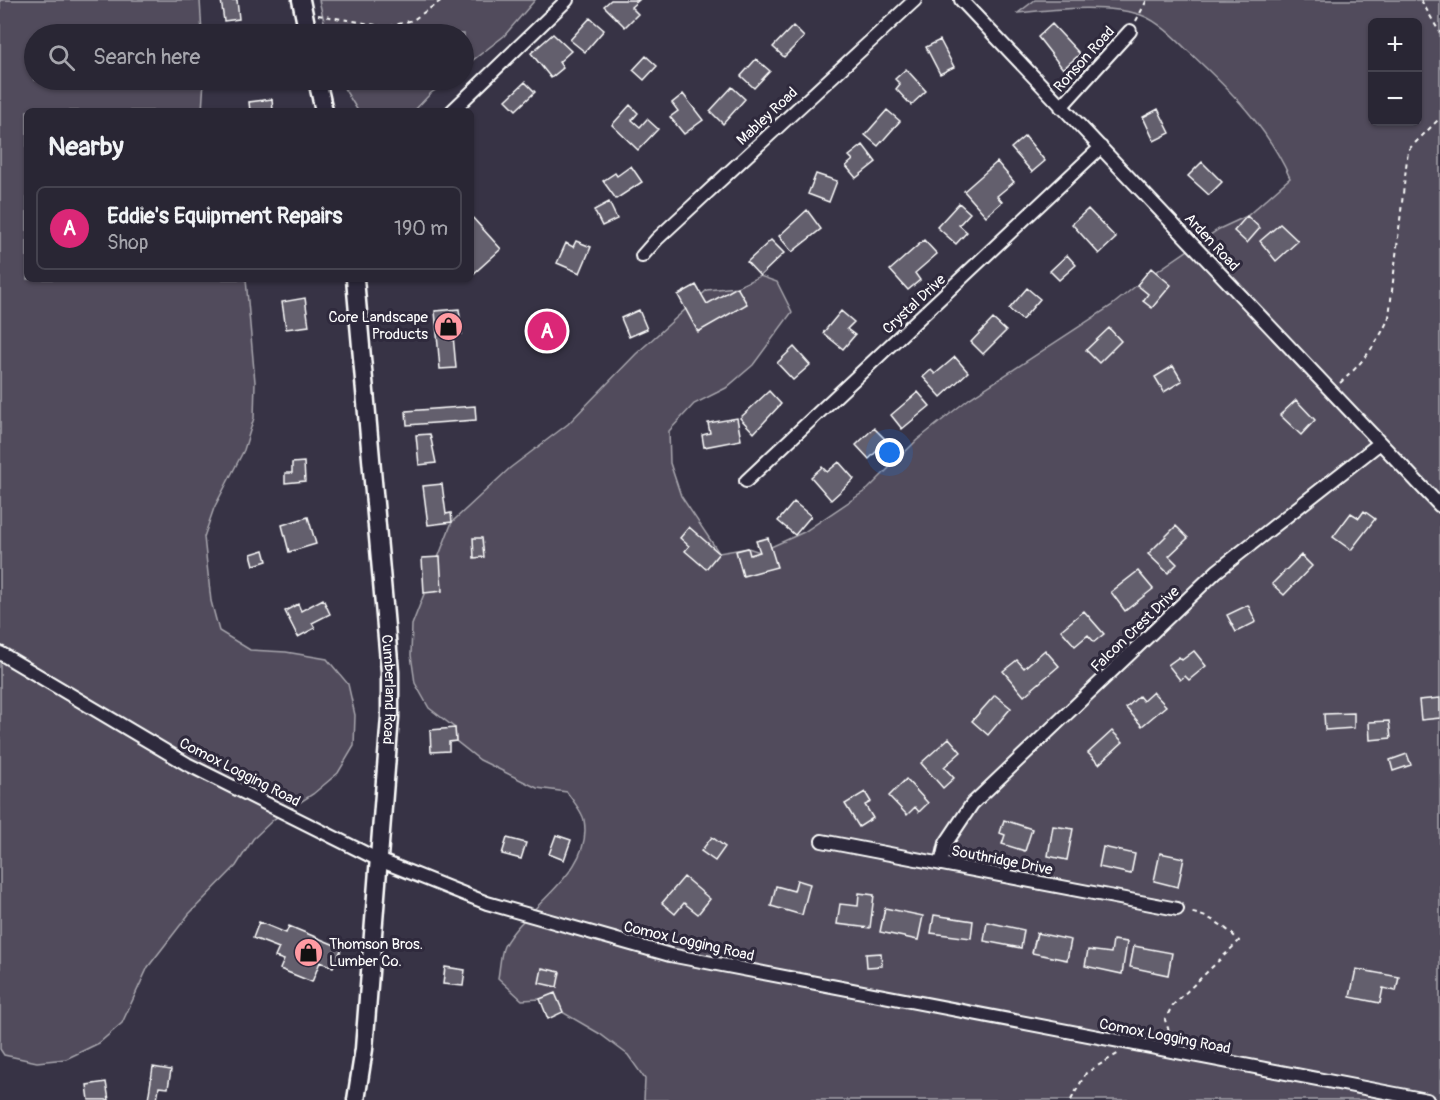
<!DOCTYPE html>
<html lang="en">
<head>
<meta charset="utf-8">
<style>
  body { margin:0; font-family:Pangolin,sans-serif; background:#353240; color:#f1f3f6 }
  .controls { position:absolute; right:18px; top:18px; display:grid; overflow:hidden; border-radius:9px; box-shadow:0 2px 4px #0004 }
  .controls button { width:54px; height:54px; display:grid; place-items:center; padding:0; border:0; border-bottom:2px solid #45434f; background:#292634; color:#f1f3f6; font:30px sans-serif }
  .you { position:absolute; left:890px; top:453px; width:21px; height:21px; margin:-15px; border:4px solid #fff; border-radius:50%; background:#1a73e8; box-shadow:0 0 0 9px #1a73e833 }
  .badge { display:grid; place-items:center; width:39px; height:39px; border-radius:50%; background:#db2777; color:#fff; font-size:20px; font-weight:700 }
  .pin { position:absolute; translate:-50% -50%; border:3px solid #fff; box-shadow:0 2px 6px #0006 }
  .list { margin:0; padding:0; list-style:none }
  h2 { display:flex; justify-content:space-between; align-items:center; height:78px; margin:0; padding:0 24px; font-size:26px }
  h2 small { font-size:20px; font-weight:400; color:#a5a5ac }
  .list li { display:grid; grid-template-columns:39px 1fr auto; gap:18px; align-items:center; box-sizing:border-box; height:84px; margin:0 12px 12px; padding:0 12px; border:2px solid #45434f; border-radius:9px }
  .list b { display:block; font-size:22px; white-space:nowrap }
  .list p { margin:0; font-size:20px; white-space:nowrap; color:#a5a5ac }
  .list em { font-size:20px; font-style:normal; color:#a5a5ac }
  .icon { flex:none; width:33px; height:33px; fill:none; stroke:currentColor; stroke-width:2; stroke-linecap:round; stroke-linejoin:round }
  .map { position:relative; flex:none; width:1440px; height:1100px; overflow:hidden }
  .search { position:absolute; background:#292634; box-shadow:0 2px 4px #0004; left:24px; top:24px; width:450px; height:66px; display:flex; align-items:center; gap:15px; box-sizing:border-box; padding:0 21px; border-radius:33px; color:#a5a5ac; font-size:22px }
  .panel { position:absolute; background:#292634; box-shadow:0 2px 4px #0004; left:24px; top:108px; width:450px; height:174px; border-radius:9px }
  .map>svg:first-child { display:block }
</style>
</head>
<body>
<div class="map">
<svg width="1440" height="1100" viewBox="0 0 1440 1100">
  <rect width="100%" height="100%" fill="#373345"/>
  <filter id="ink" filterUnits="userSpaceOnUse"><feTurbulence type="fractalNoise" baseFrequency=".0167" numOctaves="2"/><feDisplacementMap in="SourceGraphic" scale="12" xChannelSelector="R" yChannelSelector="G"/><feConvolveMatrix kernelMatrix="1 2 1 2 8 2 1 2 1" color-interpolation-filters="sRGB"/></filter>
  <g filter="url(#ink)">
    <path fill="#514c5c" stroke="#a8a6ae" stroke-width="1.5" fill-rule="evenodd" d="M0,0H200L202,34H34V80H204L202,111H27V279H246L255,382L254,418L244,450L214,508L204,537L211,601L219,631L250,650L286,652L327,659L348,684L355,715L354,746L338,773L313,794L274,819L253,839L236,866L189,914L148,967L122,1023L99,1043L66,1059L37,1062L4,1055L0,1049Z
      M319,0H535L504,36L464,67V34H327Z
      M1035,0H1440V1100H644L645,1079L628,1055L600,1034L540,999L522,1000L498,978C500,968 500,955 504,946C526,905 594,873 584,820C582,811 572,800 567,792L537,788L480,760L456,741L455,728L429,708L415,683L411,655L412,625L452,522L510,468L568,424L636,354L707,290L737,287L760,276L777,282L792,312L753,365L726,388L694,404L669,431L670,463L681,496L719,553L748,548L760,552L804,532L868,489L917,440L970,398L1111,306L1137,285L1219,229L1247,216L1290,178C1267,126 1229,89 1188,51C1175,38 1158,21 1141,15C1110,4 1051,9 1018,13ZM1372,22H1418V122H1372Z
      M339,80H450L431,93L414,111H358Z"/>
    <path fill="#635f6d" stroke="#fff" stroke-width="1.5" d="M221,0H237L239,19L224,21Z
      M611,0H639L631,7L638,14L625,27L604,6Z
      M590,18L604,30L585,52L570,40Z
      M1052,24L1080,54L1063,69L1038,37Z
      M793,26L804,37L784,57L773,47Z
      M553,34L571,51L559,62L563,68L551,78L531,53Z
      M940,40L954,67L940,74L926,47Z
      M646,56L657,66L644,80L633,70Z
      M756,59L770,71L754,88L741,76Z
      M906,69L926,91L911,105L896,89L900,84L895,79Z
      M525,82L535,92L516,110L506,100Z
      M732,87L745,99L723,124L710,111Z
      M683,94L703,120L684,134L670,117L678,111L672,103Z
      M272,99L273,111H250L249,102Z
      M630,105L638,113L632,120L640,127L647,119L658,129L638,150L612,125Z
      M1158,109L1170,133L1154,141L1143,117Z
      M887,110L900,121L878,146L865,135Z
      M1025,136L1045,161L1032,172L1011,148Z
      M863,145L876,162L856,178L846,166L853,160L849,156Z
      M997,162L1014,182L997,196L1002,202L986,216L964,191Z
      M1202,162L1222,182L1209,195L1188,176Z
      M631,166L642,182L616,199L603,181L615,173L617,176Z
      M816,174L837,181L829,202L808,194Z
      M609,202L617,219L602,226L594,210Z
      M959,203L970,213L959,225L967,232L956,244L937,227Z
      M1088,209L1116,238L1099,254L1072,224Z
      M807,210L821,229L792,252L779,236Z
      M471,216L501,249L471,276Z
      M1247,216L1260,228L1247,243L1234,231Z
      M1280,224L1298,241L1276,261L1260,241Z
      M771,240L784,253L760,276L747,262Z
      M924,240L937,254L915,273L920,280L908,290L890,270Z
      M576,241L591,247L580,273L557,263L566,243L573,247Z
      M1067,255L1076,265L1059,280L1050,271Z
      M1151,268L1171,285L1152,308L1143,301L1148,294L1137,285Z
      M696,285L707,304L737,287L747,304L698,332L678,295Z
      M1027,288L1040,299L1022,320L1009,309Z
      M305,298L309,326L286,329L282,302Z
      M459,309L462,334L453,335L456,368L440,369L435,311Z
      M639,310L647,329L629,337L621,318Z
      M841,311L854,322L847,329L855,335L843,349L823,333Z
      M993,319L1006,331L983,354L971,342Z
      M1109,328L1121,341L1099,363L1086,350Z
      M794,347L810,365L793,380L777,363Z
      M955,357L968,372L941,397L923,377L931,370L935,374Z
      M1173,366L1182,381L1164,392L1155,377Z
      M769,391L781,404L754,433L740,418Z
      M918,392L930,406L902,429L891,415Z
      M1296,400L1315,420L1301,435L1280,415Z
      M475,406L476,420L407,425L406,411Z
      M737,418L741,440L704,447L702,435L710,433L708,423Z
      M874,428L887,441L869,459L856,445Z
      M430,434L436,463L419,465L416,435Z
      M304,462L305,481L285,483V473H292V463Z
      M839,462L854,479L831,500L811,477L822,467L827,472Z
      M442,484L446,514L451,513L452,522L428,525L423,486Z
      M794,502L811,516L795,535L778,521Z
      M1364,511L1375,519L1351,550L1333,537L1351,513L1359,518Z
      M308,517L316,544L289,552L282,525Z
      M1176,526L1188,538L1169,556L1177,564L1168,573L1148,554Z
      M689,527L719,553L706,569L685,551L689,546L680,538Z
      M473,538H482L484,557L474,558Z
      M768,538L777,567L743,576L736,551L748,548L750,555L760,552L756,541Z
      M264,550L267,561L254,565L251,554Z
      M1301,555L1312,566L1284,595L1272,584Z
      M440,557L442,591L424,593L422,558Z
      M1138,571L1153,589L1125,611L1111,592Z
      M323,599L330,614L312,623L315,628L298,637L285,611L298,604L301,611Z
      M1248,605L1256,622L1236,632L1227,615Z
      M1084,611L1104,634L1094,642L1088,635L1075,646L1061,630Z
      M1045,650L1059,666L1024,696L1003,671L1017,660L1024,668Z
      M1194,651L1206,666L1189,680L1185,676L1180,680L1168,665L1179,657L1182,660Z
      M1153,692L1166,706L1142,726L1126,708L1139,696L1143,701Z
      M995,695L1011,708L988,735L972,721Z
      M1440,698V718L1421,720L1419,700Z
      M1354,713V728L1325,730L1324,714Z
      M1389,721L1391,738L1370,740L1369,722Z
      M455,728L456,741L449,742V751L431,752L430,730Z
      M1112,731L1123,742L1099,764L1088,753Z
      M949,738L961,752L944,767L954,778L943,788L921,763Z
      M1407,754L1411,765L1393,771L1390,760Z
      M906,779L928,803L919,812L915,807L907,815L889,796Z
      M865,792L871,802L865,805L873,818L859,827L845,804Z
      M1004,820L1032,829L1025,851L1002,844L1005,835L1000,833Z
      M1053,826L1073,829L1067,860L1048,856Z
      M556,835L571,840L564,860L549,854Z
      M712,837L725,847L715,861L701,851Z
      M507,838L526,843L521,859L502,854Z
      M1103,847L1135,854L1131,874L1099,867Z
      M1160,853L1184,858L1178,887L1154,881Z
      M684,877L710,899L698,914L684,903L675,914L662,903Z
      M797,880L810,884L802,915L771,906L776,886L794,891Z
      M859,893L874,895L870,928L837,924L840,904L858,906Z
      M885,908L923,916L918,940L880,932Z
      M934,915L973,921L971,938L931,933Z
      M259,922L286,933L289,926L342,948L333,967L320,962L312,982L280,969L284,960L275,957L279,948L253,938Z
      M987,922L1024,930L1021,948L984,941Z
      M1037,933L1071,940L1067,960L1032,953Z
      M1113,940L1127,942L1122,974L1085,966L1088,950L1111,953Z
      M1134,946L1172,953L1168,975L1130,967Z
      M881,953L882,966L867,967L866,954Z
      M445,967L465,970L463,986L443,984Z
      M542,968L560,972L557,987L539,983Z
      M1356,969L1399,977L1396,991L1383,988L1380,1003L1350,997Z
      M555,993L563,1012L548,1019L540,999Z
      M153,1067L171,1070L168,1088L159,1087L157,1100H148Z
      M106,1082L109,1100H89L87,1085Z"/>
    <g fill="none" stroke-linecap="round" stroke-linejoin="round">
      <defs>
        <path id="street" d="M961,0L1440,506
          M1061,107L1130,31
          M452,111L567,0
          M642,256L657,239L915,0
          M746,481L1101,147
          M0,653L187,764L379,860L487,903L670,955L1427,1100
          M822,841L1177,909
          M941,864L946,843L972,804L1217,571L1380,443"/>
        <g id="secondary">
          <path d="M301,0L308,34"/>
          <path d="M317,80L324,111"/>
          <path id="s1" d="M355,279L390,672V717L364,1049L356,1100"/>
        </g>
      </defs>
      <use href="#street" stroke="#fff" stroke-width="16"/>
      <use href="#secondary" stroke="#fff" stroke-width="21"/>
      <path stroke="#fff" stroke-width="2" stroke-dasharray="4.5 4.5" stroke-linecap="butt" d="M1421,0L1440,33
        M318,15L388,27L413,20L442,0
        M1136,21L1147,0
        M1340,383C1360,366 1379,342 1389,317L1408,150L1440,118
        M1172,1039L1165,1020L1172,1006L1239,941C1224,925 1211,917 1189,912
        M1071,1100L1086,1073L1119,1053"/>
      <use href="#street" stroke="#2f2a3d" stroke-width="12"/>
      <use href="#secondary" stroke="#2f2a3d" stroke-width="16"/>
    </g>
  </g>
  <defs>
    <symbol id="shop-disc" viewBox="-11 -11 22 22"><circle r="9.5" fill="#ff9aa2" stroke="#2f2a3d"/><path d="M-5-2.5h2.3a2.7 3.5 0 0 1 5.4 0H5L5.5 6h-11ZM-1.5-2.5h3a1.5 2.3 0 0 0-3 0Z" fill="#111"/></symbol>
  </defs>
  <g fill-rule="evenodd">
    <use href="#shop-disc" x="432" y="310" width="33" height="33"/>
    <use href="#shop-disc" x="292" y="936" width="33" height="33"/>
  </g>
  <g text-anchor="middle" stroke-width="6" stroke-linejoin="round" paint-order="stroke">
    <g font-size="15" fill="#fff" stroke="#2f2a3d">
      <text transform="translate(1084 59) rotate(-48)" y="5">Ronson Road</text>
      <text transform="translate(767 116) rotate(-43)" y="5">Mabley Road</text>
      <text transform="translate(1212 242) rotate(47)" y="5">Arden Road</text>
      <text transform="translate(914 304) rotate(-43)" y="5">Crystal Drive</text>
      <text transform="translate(1135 629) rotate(-44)" y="5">Falcon Crest Drive</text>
      <text dy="5" stroke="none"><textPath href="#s1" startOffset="412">Cumberland Road</textPath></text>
      <text transform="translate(240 772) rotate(27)" y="5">Comox Logging Road</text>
      <text transform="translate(1002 860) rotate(11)" y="5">Southridge Drive</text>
      <text transform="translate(689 941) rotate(13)" y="5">Comox Logging Road</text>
      <text transform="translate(1165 1036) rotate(11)" y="5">Comox Logging Road</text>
    </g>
    <g font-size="15" fill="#fff" stroke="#2f2a3d" text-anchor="end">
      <text x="428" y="322">Core Landscape<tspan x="428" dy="17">Products</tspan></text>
      <text x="329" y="949" text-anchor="start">Thomson Bros.<tspan x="329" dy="17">Lumber Co.</tspan></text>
    </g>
  </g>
</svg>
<div class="controls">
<button>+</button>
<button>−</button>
</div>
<div class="you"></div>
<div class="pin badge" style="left:547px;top:331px">A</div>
<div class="search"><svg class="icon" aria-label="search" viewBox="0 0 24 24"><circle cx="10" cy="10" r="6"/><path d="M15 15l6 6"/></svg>Search here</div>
<section class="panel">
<h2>Nearby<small></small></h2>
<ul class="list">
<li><span class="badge">A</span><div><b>Eddie's Equipment Repairs</b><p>Shop</p></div><em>190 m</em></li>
</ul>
</section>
</div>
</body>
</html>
